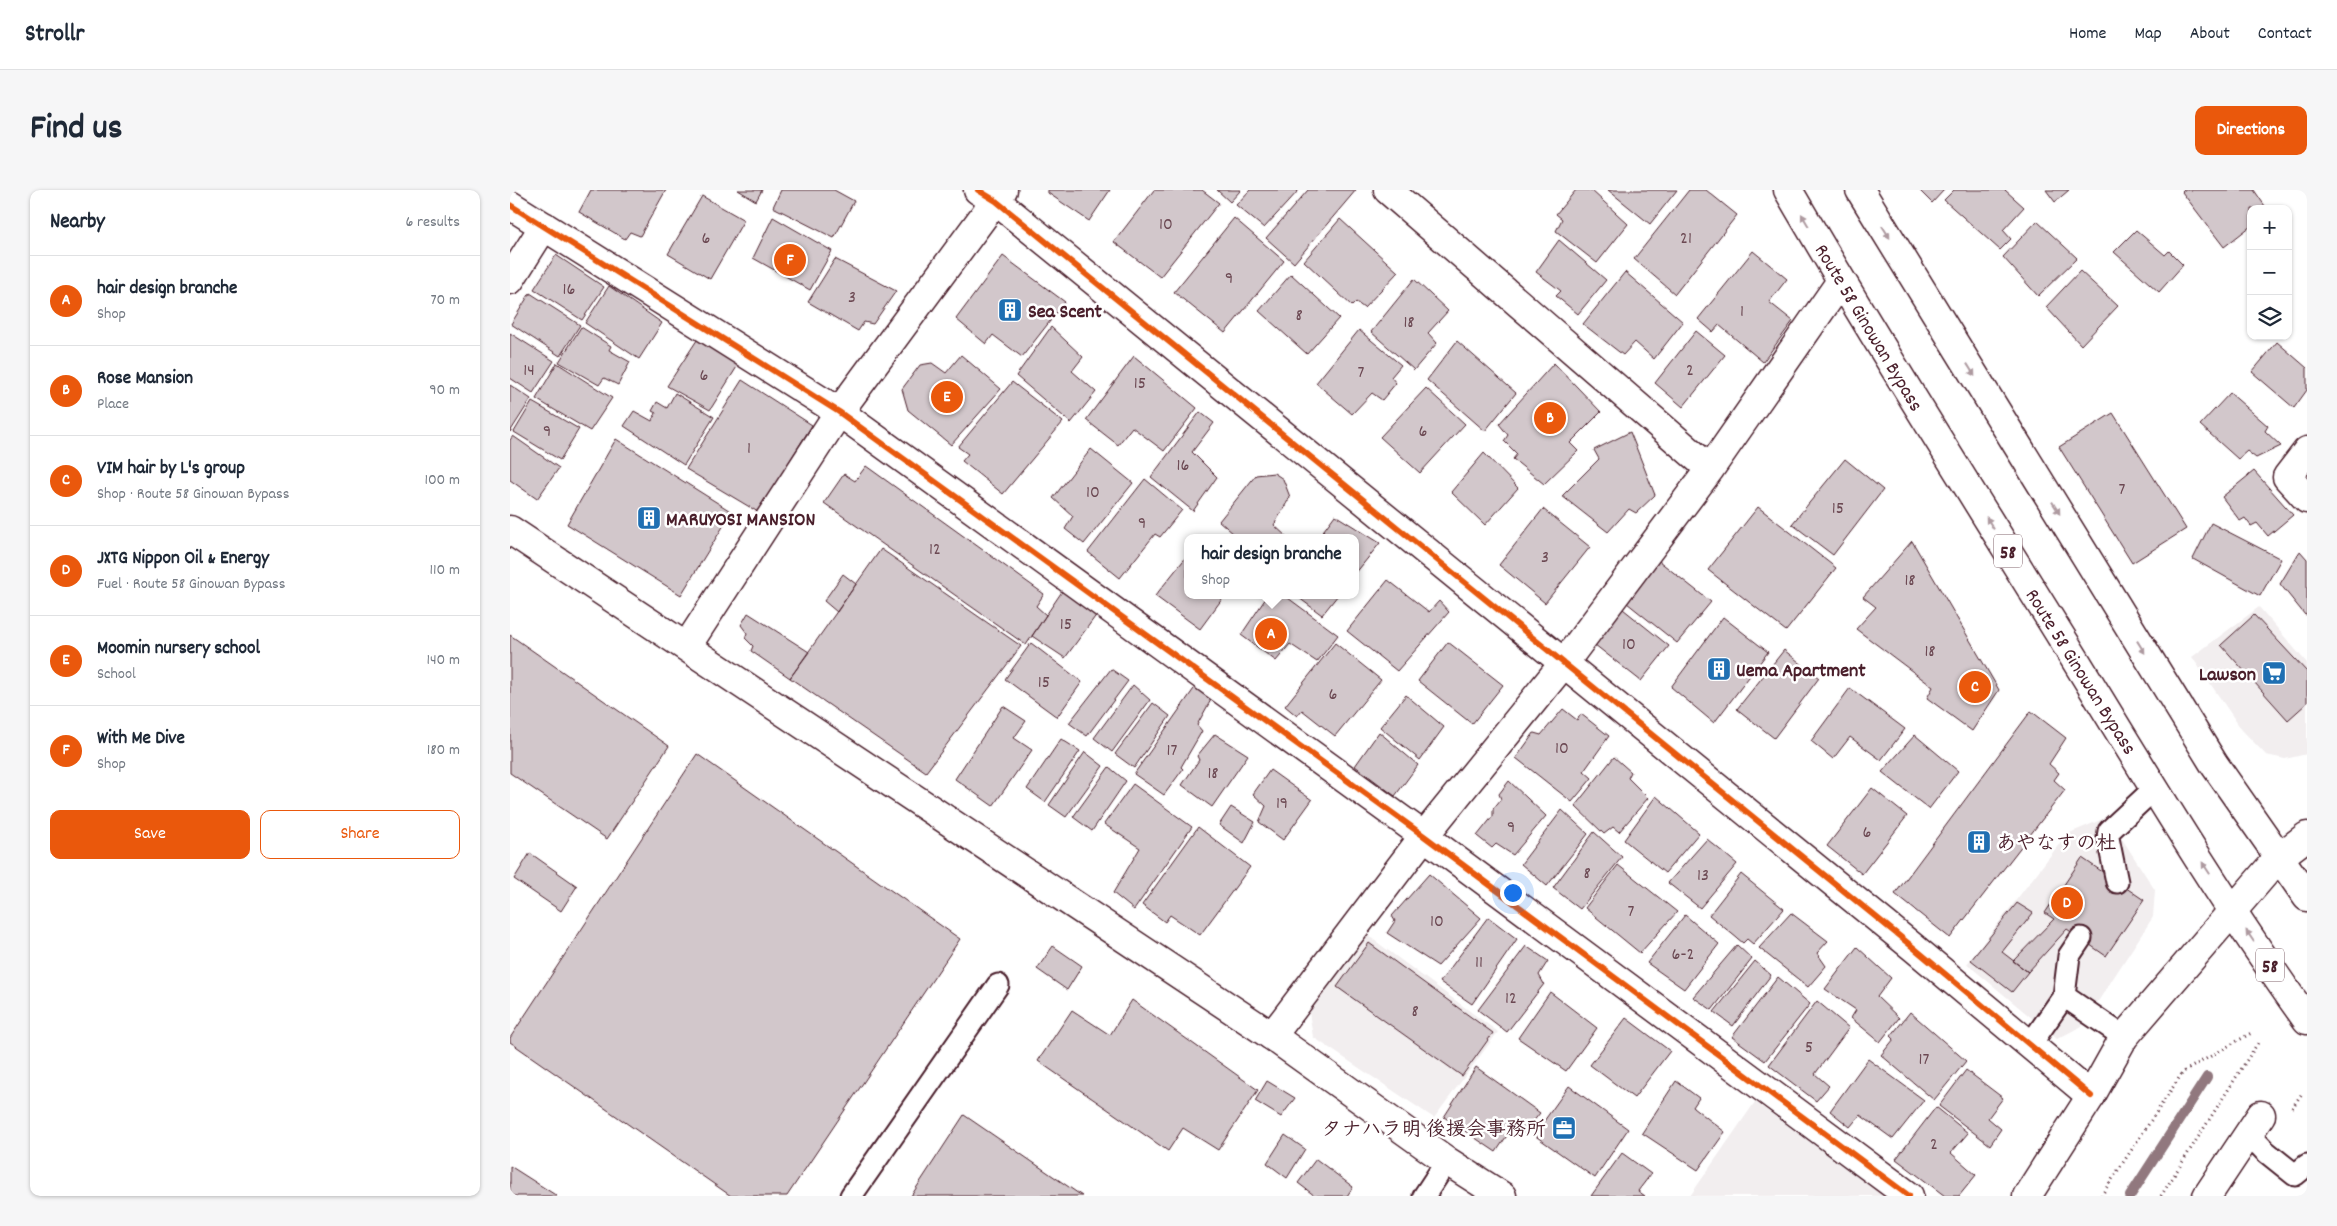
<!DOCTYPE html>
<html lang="en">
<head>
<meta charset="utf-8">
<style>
  body { margin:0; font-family:Dekko,"Klee One",sans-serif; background:#f6f6f7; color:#1f2937 }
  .controls { position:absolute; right:15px; top:15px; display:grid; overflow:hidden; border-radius:10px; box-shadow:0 1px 4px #0004 }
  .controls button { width:45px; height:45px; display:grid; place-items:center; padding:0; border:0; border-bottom:1px solid #e0e1e3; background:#fff; color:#1f2937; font:25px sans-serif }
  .you { position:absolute; left:1002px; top:702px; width:18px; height:18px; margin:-12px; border:4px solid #fff; border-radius:50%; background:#1a73e8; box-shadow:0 0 0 8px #1a73e833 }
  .badge { display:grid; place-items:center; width:32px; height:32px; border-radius:50%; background:#ea580c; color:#fff; font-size:16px; font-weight:700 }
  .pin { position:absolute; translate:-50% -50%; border:2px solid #fff; box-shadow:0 1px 5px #0006 }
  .popup { position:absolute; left:674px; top:344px; width:175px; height:65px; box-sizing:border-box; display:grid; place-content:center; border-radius:10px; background:#fff; filter:drop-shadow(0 1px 4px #0005); font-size:16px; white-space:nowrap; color:#747a83 }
  .popup b { font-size:19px; color:#1f2937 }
  .popup::after { content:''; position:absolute; left:50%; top:100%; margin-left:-10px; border:10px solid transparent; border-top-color:#fff }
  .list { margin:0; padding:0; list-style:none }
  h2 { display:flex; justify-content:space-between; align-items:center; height:65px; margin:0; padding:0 20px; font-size:21px }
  h2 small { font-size:16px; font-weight:400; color:#747a83 }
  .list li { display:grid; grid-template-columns:32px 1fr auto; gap:15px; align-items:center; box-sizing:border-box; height:90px; padding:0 20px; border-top:1px solid #e0e1e3 }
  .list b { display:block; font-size:19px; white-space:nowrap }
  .list p { margin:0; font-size:16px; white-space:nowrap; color:#747a83 }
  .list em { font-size:16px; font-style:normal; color:#747a83 }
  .actions { display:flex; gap:10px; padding:15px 20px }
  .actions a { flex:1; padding:11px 0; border:1px solid #ea580c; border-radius:10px; text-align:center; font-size:18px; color:#ea580c }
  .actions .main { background:#ea580c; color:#fff }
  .icon { flex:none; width:28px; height:28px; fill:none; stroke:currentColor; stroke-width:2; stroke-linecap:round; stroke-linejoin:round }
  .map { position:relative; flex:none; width:1797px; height:1006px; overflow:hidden; border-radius:10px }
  header { display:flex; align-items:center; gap:30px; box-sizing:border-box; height:70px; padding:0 25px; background:#fff; border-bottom:1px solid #e0e1e3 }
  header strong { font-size:24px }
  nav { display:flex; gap:28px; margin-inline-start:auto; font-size:18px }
  .intro { display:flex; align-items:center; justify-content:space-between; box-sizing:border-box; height:120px; padding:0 30px }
  h1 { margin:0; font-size:35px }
  .button { padding:12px 22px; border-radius:10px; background:#ea580c; color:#fff; font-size:18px; font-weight:700 }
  main { display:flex; gap:30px; padding:0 30px }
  aside { flex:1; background:#fff; border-radius:10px; box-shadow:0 1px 4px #0004 }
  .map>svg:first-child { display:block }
</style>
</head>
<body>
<header>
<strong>Strollr</strong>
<nav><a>Home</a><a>Map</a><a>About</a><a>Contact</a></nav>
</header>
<div class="intro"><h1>Find us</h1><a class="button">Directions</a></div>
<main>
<aside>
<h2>Nearby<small>6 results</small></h2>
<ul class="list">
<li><span class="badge">A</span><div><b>hair design branche</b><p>Shop</p></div><em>70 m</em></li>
<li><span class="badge">B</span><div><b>Rose Mansion</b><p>Place</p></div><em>90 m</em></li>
<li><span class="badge">C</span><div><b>VIM hair by L's group</b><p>Shop · Route 58 Ginowan Bypass</p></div><em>100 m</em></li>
<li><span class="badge">D</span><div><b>JXTG Nippon Oil &amp; Energy</b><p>Fuel · Route 58 Ginowan Bypass</p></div><em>110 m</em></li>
<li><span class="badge">E</span><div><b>Moomin nursery school</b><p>School</p></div><em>140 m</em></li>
<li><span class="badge">F</span><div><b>With Me Dive</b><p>Shop</p></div><em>180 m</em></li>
</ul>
<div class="actions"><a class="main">Save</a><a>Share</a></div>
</aside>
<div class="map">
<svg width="1797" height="1006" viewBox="0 0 1797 1006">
  <rect width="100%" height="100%" fill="#fff"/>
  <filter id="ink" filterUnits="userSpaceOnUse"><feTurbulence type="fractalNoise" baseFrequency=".02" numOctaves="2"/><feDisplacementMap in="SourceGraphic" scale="10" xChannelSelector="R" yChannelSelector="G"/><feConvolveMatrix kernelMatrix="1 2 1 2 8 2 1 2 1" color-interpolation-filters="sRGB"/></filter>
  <g filter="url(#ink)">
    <path fill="#f2eeef" d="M1749,417L1797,473V564L1775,569L1756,565L1732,540L1682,467Z
      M1598,627L1645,700L1643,727L1572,836L1547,849L1457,774L1557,644Z
      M856,744L988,842L924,928L803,847L799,822Z
      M1245,912L1375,1006H1180Z"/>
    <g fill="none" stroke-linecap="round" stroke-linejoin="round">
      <path stroke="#91787e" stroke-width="10" d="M1620,1006L1697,887"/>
    </g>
    <path fill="#d2c7cb" stroke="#4a1f2b" d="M81,0H156L130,46L120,42L115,49L69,22Z
      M228,0H252L246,11Z
      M271,0H324L344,11L324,48L263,17Z
      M538,0H600L579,31L538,3Z
      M644,0H692L709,13L650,87L604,52Z
      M707,0H731L720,12Z
      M740,0H789L754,38L726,15Z
      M798,0H846L784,73L756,48Z
      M1066,0H1081L1118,34L1087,73L1046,41L1052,29L1046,24Z
      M1098,0H1167L1140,34Z
      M1179,0H1196L1227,25L1165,104L1124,69Z
      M1409,0H1434L1422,13Z
      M1444,0H1495L1514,17L1493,40L1501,49L1490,60L1434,10Z
      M1536,0H1559L1545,12Z
      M1674,0H1744L1757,19H1741V36L1714,57L1672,2Z
      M192,6L234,30L200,89L158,64Z
      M263,27L322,61L300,100L243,68Z
      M724,28L774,71L715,143L664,102Z
      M830,29L888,82L854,118L846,112L842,116L794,71Z
      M1527,31L1567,68L1528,106L1493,67Z
      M1626,40L1655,65L1659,61L1673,75L1649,102L1604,62Z
      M1049,50L1096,90L1068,124L1046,106L1051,101L1026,82Z
      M1243,61L1277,89L1259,112L1283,131L1253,172L1209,135L1203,142L1188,129Z
      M46,65L94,97L72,130L24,99Z
      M493,66L555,112L512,167L483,145L476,154L446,129Z
      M325,69L386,101L363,134L354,132L348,141L298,112Z
      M1570,81L1608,116L1571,155L1536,117Z
      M1115,82L1173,132L1144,169L1125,152L1113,165L1073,134Z
      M781,84L829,128L797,164L749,121Z
      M904,89L938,121L918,143L927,153L904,180L861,142Z
      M99,96L152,133L129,169L75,133Z
      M20,103L70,135L50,166L1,134Z
      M71,137L101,156L99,160L120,172L108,195L94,188L89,195L49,172Z
      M541,137L573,167L562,181L586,202L561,233L506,186Z
      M849,140L891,175L881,187L886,193L872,210L862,203L842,224L806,193Z
      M1186,141L1215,165L1173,217L1145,193Z
      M0,143L44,171L23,203L0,188Z
      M189,147L230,172L200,220L157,196Z
      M947,151L1006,203L975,241L917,190Z
      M1767,152L1797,178V200L1784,218L1742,182Z
      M451,165L491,199L441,255L398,220L392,199L410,175L422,173L436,183Z
      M624,166L687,218L654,261L622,237L608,255L576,230Z
      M47,173L102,208L80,241L26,209Z
      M1044,173L1091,222L1060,253L1068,261L1034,294L1003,269L1007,264L994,251L998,245L989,234Z
      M232,190L302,235L248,322L176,279Z
      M502,192L553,232L493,304L452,271L458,264L448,257Z
      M0,195L21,209L0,242Z
      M916,198L955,234L910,283L870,247Z
      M165,203L204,227L174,275L114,236L124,221L142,231L146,223L142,221L147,212L157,218Z
      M1720,203L1758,236L1755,241L1771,256L1746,268L1737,261L1728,269L1690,235Z
      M22,212L69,239L50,270L4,242Z
      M690,222L704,233L682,262L707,287L683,321L641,287Z
      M1603,223L1676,339L1622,373L1549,257Z
      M1120,242L1145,305L1126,323L1119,319L1098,342L1052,306L1089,269L1084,260Z
      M3,246L49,278L27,309L0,290V250Z
      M106,249L222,322L171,405L57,334Z
      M581,259L623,293L574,354L555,339L563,326L543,308Z
      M974,263L1008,298L975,335L941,302Z
      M1335,269L1373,300L1323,365L1282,334Z
      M356,276L534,404L526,416L536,425L516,455L314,313L334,284L345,291Z
      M1744,281L1783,325L1758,346L1747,333L1741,336L1735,328L1730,331L1712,307Z
      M764,283L773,289L780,307L764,335L778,348H722L724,344L709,331L746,285Z
      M635,289L672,320L650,347L645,344L610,388L578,362Z
      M1248,317L1326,378L1276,441L1198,380Z
      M1033,319L1080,357L1035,413L989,375Z
      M825,325L870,353L845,384V348H808Z
      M1701,333L1771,369L1750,406L1683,369Z
      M1402,351L1489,500L1462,541L1417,508L1423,497L1346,439L1366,417L1353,407Z
      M371,359L511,456L416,582L280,488Z
      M1790,361L1797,369V424L1795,425L1770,394Z
      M677,366V405H715L690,439L645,406Z
      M1149,371L1201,412L1167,453L1117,413Z
      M333,384L346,394L327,422L314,411Z
      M878,390L919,422L929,411L939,422L887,481L837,441Z
      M555,397L590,420L555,468L522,446Z
      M758,405H774L828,445L807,472L780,454L766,471L731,445Z
      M785,405H828L812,425Z
      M1108,415L1159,456L1131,491L1080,451Z
      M238,423L299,462L280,488L241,461L243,456L235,448L237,443L231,435Z
      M1744,425L1797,482V513L1778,530L1711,455Z
      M1213,427L1258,462L1204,533L1161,497Z
      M0,445L159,556L97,649L0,583Z
      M938,452L993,495L962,534L908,491Z
      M521,453L572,492L547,527L495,489Z
      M825,453L871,490L825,546L792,520L787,526L775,516Z
      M1274,460L1309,488L1264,548L1227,519Z
      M601,479L618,491L577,546L559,533Z
      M623,495L640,510L602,562L584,548Z
      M686,496L702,508L687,535L692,541L671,577L673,579L654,605L624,584Z
      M1340,498L1395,539L1371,570L1340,547L1323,569L1301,551Z
      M896,505L934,537L910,570L870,537Z
      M643,513L660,526L624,578L605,564Z
      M493,516L516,531L504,548L522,560L483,616L445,589Z
      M1053,519L1067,530L1071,524L1099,546L1074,581L1082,588L1062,612L1006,568L1024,543L1031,545Z
      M1521,521L1556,548L1539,574L1549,583L1544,590L1555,600L1440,748L1385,704Z
      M869,542L908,575L885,606L845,576Z
      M705,544L738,565L702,617L672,595L689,570L687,566Z
      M1405,545L1448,581L1419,619L1372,582Z
      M551,549L570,561L535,612L517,599Z
      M575,562L593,576L556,627L539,615Z
      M187,564L450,749L277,1006H221L0,852V848Z
      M1104,567L1121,582L1118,588L1138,608L1109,642L1103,637L1094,644L1065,616Z
      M599,577L616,591L582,641L563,627Z
      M760,580L802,610L773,650L749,632L756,616L743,604Z
      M999,591L1036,626L1003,665L986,654L982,658L967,646L983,626V619L991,609L989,604Z
      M623,594L682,637L624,720L603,703L630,658L594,634Z
      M1362,598L1397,626L1352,684L1317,656Z
      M1146,606L1189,643L1155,683L1114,650Z
      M721,617L745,632L734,653L709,635Z
      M1052,620L1078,644L1037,696L1011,674Z
      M688,637L740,677L690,745L660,725L655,732L632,715Z
      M1084,642L1112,667L1070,719L1043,698Z
      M1197,649L1227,674L1190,718L1158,693Z
      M20,663L67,696L51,721L4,689Z
      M1572,668L1634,710L1596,766L1557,739L1518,782L1503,771L1544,729L1535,723Z
      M1108,675L1167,722L1130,763L1075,718Z
      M919,684L971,728L928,776L877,743L885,731L882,726Z
      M1231,684L1274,719L1243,754L1237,749L1233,753L1199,725Z
      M1507,713L1523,723L1492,762L1518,782L1502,802L1461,770Z
      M1281,723L1318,751L1307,763L1316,776L1298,797L1249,758Z
      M1175,725L1209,754L1174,799L1137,773Z
      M978,727L1007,749L962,814L930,792Z
      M859,753L983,843L952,886L827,797Z
      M1227,755L1242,769L1202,820L1183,807Z
      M543,756L572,776L557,800L527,779Z
      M1016,756L1038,771L1029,785L1034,794L997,842L968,820Z
      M1347,757L1381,788L1367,807L1389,828L1370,852L1341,828L1346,820L1315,799Z
      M1245,771L1261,785L1223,836L1204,822Z
      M1268,787L1300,814L1255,871L1222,847Z
      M1040,802L1087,838L1056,881L1008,848Z
      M622,810L748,900L708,960L673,938L658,961L528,871L562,820L600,845Z
      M1307,811L1339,838L1305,884L1319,896L1306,911L1259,875Z
      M1400,822L1456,871L1424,910L1371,865L1384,849L1381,846Z
      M1116,828L1160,861L1124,908L1080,875Z
      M1358,869L1414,910L1383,949L1350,925L1340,937L1320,921Z
      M966,877L1030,923L1011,947L1000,941L986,962L934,927Z
      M1456,880L1493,908L1478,928L1491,939L1480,955L1429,916Z
      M757,891L785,908L771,927L745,911Z
      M1166,891L1189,908L1183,917L1215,942L1188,980L1132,943Z
      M1059,896L1118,939L1085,988L1024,945Z
      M1426,917L1458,943L1441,963L1466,985L1449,1006H1435L1386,969Z
      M454,925L572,1006H401Z
      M775,945L795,959L777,988L757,973Z
      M1112,963L1141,984L1128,1001L1135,1006H1081Z
      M806,969L843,997L837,1006H805L788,993Z
      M0,976L47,1006H0Z"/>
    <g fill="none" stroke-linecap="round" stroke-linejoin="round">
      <defs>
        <path id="lane" d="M1607,692L1598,648L1599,641L1645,598
          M1554,806L1614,847
          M1520,855L1554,806L1559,766L1571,748
          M1739,944L1755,961L1785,985L1797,975
          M341,1006L488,795
          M914,1006L937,971"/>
        <path id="street" d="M468,0L486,11L1404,758L1581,906
          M878,0L1200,279
          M0,15L329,222L914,646L1399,1006
          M0,90L34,36
          M1797,261L1777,287L1797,309
          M177,456L329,222L493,0
          M762,846L914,646L1054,473L1200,279L1331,91
          M1697,1006L1751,925"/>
        <path id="secondary" d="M0,340L762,846L937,971L992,1006
          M1517,1006L1581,906L1614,847L1768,668L1797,646"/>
        <path id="highway" d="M1278,0C1367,153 1462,303 1555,453C1633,580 1710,709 1797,830
          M1350,0L1704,574L1797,707"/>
      </defs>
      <use href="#lane" stroke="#4a1f2b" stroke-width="25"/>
      <use href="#street" stroke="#4a1f2b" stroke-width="31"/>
      <use href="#secondary" stroke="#4a1f2b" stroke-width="31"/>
      <use href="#highway" stroke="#4a1f2b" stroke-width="31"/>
      <path stroke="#4a1f2b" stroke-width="3" stroke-dasharray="1 4" stroke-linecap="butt" d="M1782,918L1793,902
        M1591,1006L1673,882L1743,842
        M1651,1006L1749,851"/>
      <use href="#lane" stroke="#fff" stroke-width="21"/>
      <use href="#street" stroke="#fff" stroke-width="28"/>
      <use href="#secondary" stroke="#fff" stroke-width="28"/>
      <use href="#highway" stroke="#fff" stroke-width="28"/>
      <defs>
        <path id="cycleway" d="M468,0L486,11L1404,758L1581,906
          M0,15L329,222L914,646L1399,1006"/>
      </defs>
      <use href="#cycleway" stroke="#fff" stroke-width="9"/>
      <use href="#cycleway" stroke="#e8590c" stroke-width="6"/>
    </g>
    <defs><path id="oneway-solid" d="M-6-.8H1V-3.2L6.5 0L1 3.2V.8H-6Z" transform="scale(1.25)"/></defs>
    <g fill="#ae9aa0">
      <use href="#oneway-solid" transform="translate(1295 30) rotate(-120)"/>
      <use href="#oneway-solid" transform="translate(1376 42) rotate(58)"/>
      <use href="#oneway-solid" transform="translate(1461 180) rotate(58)"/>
      <use href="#oneway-solid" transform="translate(1546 318) rotate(58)"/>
      <use href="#oneway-solid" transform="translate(1480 333) rotate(-122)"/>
      <use href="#oneway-solid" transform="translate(1631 457) rotate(58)"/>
      <use href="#oneway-solid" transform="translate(1696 678) rotate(-123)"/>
      <use href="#oneway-solid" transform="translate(1740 746) rotate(-124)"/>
    </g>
  </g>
  <defs>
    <symbol id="building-square" viewBox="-11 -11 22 22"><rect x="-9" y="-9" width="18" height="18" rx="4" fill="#1f6fb2" stroke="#fff"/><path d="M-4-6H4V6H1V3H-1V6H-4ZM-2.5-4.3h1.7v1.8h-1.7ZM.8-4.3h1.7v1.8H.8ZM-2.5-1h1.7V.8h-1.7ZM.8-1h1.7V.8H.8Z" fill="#fff"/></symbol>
    <symbol id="supermarket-square" viewBox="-11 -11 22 22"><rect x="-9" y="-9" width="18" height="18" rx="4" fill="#1f6fb2" stroke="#fff"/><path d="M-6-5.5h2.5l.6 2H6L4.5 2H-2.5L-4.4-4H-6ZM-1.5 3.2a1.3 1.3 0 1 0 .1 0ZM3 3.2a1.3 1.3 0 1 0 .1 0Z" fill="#fff"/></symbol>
    <symbol id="office-square" viewBox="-11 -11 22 22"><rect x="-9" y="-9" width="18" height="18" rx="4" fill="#1f6fb2" stroke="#fff"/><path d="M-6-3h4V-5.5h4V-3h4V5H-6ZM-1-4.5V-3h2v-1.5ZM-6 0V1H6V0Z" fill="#fff"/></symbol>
  </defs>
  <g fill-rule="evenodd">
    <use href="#building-square" x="486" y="106" width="28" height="28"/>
    <use href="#building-square" x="125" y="314" width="28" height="28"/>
    <use href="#building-square" x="1195" y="465" width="28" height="28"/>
    <use href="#supermarket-square" x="1750" y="469" width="28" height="28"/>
    <use href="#building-square" x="1455" y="638" width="28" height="28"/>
    <use href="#office-square" x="1040" y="924" width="28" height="28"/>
  </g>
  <g text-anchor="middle" stroke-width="5" stroke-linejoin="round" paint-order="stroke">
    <g font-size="18" fill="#6c4953">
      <text x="656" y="39">10</text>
      <text x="196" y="53">6</text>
      <text x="1176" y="53">21</text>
      <text x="719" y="93">9</text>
      <text x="59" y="104">16</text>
      <text x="342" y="112">3</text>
      <text x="1232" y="126">1</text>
      <text x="789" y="130">8</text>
      <text x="899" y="137">18</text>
      <text x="19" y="185">14</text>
      <text x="1180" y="185">2</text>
      <text x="851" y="187">7</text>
      <text x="194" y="190">6</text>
      <text x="630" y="198">15</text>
      <text x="37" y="246">9</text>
      <text x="913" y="246">6</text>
      <text x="239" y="263">1</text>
      <text x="673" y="280">16</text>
      <text x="1612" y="304">7</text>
      <text x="583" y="307">10</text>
      <text x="1328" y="323">15</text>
      <text x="632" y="338">9</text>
      <text x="425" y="364">12</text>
      <text x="1035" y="372">3</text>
      <text x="1400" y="395">18</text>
      <text x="556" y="439">15</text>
      <text x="1119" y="459">10</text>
      <text x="1420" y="466">18</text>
      <text x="534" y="497">15</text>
      <text x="823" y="509">6</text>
      <text x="1052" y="563">10</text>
      <text x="662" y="565">17</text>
      <text x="703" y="588">18</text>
      <text x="772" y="618">19</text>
      <text x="1001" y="642">9</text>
      <text x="1357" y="647">6</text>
      <text x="1077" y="688">8</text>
      <text x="1193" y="690">13</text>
      <text x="1121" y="726">7</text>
      <text x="927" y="736">10</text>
      <text x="1173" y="769">6-2</text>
      <text x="969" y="777">11</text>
      <text x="1001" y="813">12</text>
      <text x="905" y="826">8</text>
      <text x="1299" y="862">5</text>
      <text x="1414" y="874">17</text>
      <text x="1424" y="959">2</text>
    </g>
    <g fill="#fff" stroke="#80626b" stroke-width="1">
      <rect x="1484" y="344.5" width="28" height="33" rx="4"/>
      <rect x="1746" y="758.5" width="28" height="33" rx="4"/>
    </g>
    <g font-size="19" font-weight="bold" fill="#4a1f2b">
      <text x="1498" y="368">58</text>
      <text x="1760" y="782">58</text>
    </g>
    <g font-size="20" font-weight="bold" fill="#4a1f2b" stroke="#fff" text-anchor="start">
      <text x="518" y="127">Sea Scent</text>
      <text x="156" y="335">MARUYOSI MANSION</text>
      <text x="1226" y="486">Uema Apartment</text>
      <text x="1746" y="490" text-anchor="end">Lawson</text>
      <text x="1486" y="659">あやなすの杜</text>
      <text x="1036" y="945" text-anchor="end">タナハラ明 後援会事務所</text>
    </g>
    <g font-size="20" fill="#4a1f2b" stroke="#fff">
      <text transform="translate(1360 137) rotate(59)" y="7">Route 58 Ginowan Bypass</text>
      <text transform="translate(1572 481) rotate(58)" y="7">Route 58 Ginowan Bypass</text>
    </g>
  </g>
</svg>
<div class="controls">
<button>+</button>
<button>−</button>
<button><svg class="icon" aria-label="layers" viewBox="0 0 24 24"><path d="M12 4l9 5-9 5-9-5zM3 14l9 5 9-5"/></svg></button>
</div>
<div class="you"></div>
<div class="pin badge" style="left:761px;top:444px">A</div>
<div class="popup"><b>hair design branche</b>Shop</div>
<div class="pin badge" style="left:1040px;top:228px">B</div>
<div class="pin badge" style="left:1465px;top:497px">C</div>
<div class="pin badge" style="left:1557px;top:713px">D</div>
<div class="pin badge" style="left:437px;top:207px">E</div>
<div class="pin badge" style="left:280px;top:70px">F</div>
</div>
</main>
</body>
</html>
